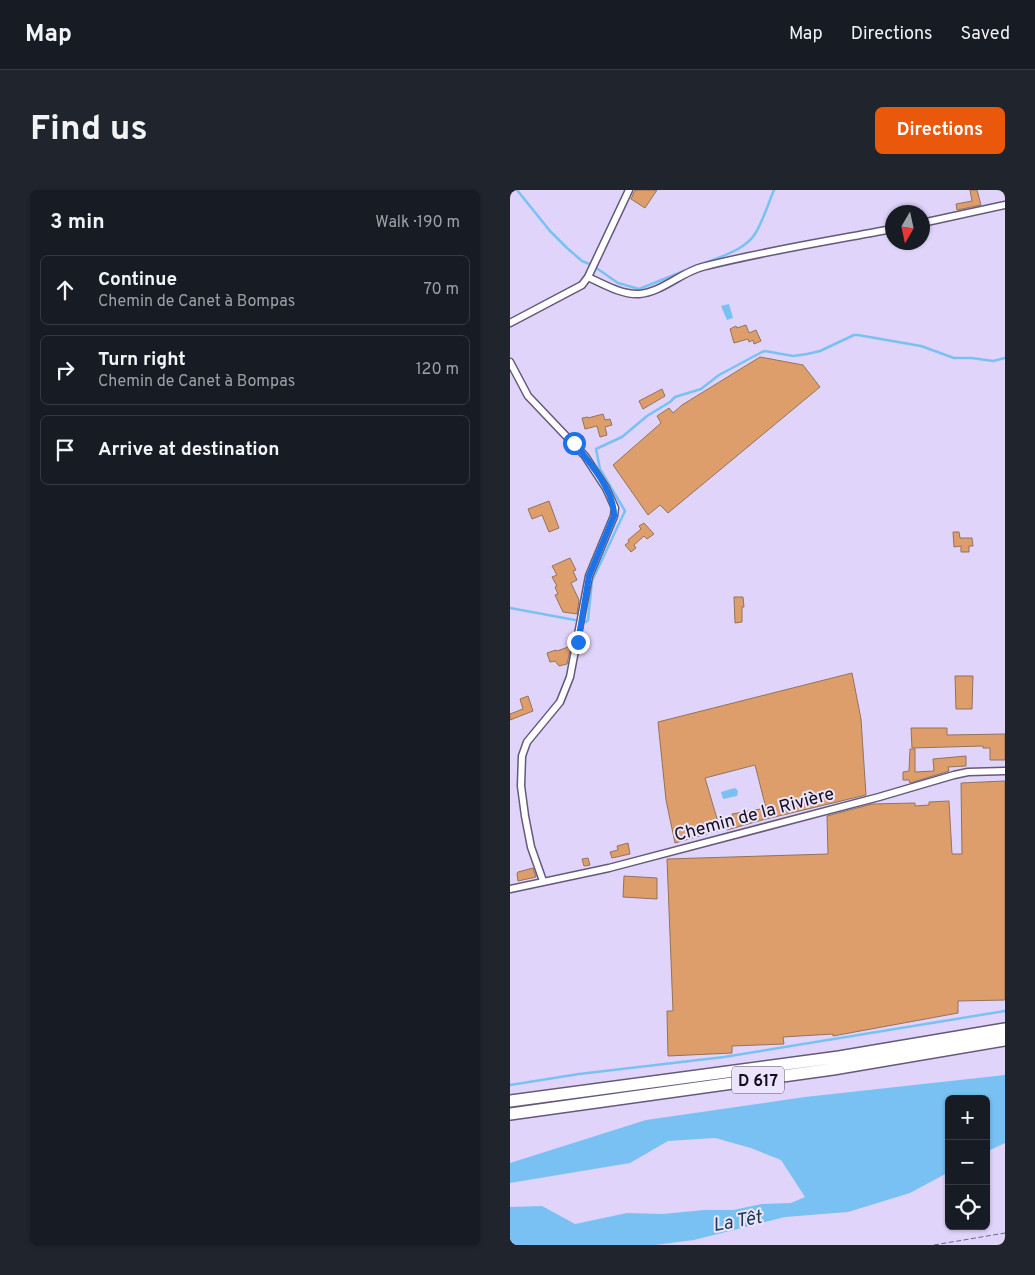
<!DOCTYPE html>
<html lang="en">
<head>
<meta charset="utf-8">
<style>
  body { margin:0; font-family:Overpass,sans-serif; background:#20242c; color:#f1f3f6 }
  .controls { position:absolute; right:15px; bottom:15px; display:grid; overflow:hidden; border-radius:8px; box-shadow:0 1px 4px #0004 }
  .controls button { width:45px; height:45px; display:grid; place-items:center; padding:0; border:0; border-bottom:1px solid #363941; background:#171b24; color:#f1f3f6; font:25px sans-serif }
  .compass { position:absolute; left:375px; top:15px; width:45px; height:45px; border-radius:50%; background:#171b24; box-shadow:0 1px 4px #0004; rotate:189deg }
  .stop { position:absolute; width:15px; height:15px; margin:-11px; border:4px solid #1a73e8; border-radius:50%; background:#fff }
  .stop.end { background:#1a73e8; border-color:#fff; box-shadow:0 1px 5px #0008 }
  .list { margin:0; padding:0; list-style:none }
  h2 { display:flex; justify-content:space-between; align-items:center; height:65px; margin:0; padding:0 20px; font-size:21px }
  h2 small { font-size:16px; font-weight:400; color:#9ea1a6 }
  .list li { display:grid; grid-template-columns:32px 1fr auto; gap:15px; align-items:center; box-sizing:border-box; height:70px; margin:0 10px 10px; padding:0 10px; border:1px solid #363941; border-radius:8px }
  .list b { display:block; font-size:19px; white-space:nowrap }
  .list p { margin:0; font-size:16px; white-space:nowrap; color:#9ea1a6 }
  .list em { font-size:16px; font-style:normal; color:#9ea1a6 }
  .icon { flex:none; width:28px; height:28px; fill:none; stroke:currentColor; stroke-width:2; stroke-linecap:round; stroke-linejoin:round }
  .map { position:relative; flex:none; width:495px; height:1055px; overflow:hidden; border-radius:8px }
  header { display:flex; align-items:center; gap:30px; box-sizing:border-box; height:70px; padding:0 25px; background:#171b24; border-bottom:1px solid #363941 }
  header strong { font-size:24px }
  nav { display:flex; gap:28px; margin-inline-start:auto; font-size:18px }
  .intro { display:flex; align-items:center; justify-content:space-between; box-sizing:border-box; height:120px; padding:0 30px }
  h1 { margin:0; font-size:35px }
  .button { padding:12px 22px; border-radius:8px; background:#ea580c; color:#fff; font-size:18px; font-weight:700 }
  main { display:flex; gap:30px; padding:0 30px }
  aside { flex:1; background:#171b24; border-radius:8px; box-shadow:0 1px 4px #0004 }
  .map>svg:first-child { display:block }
</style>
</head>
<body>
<header>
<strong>Map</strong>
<nav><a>Map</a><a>Directions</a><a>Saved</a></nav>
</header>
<div class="intro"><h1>Find us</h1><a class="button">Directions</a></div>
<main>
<aside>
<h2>3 min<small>Walk · 190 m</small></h2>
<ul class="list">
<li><svg class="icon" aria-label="ahead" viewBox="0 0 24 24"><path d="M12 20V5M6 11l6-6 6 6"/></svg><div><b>Continue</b><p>Chemin de Canet à Bompas</p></div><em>70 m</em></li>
<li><svg class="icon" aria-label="right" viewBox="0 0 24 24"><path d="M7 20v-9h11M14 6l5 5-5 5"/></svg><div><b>Turn right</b><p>Chemin de Canet à Bompas</p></div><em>120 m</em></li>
<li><svg class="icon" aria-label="arrive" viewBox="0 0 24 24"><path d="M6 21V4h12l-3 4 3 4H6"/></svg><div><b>Arrive at destination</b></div></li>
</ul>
</aside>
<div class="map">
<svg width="495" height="1055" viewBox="0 0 495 1055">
  <rect width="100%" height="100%" fill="#e0d4fb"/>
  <path fill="#79c1f3" d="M219,114L223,128L217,130L211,116Z
    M225,598L228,601L227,606L213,609L211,602Z
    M495,885V953L476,962V909H439V982L400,1003L338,1022L275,1027L184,1050L145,1055H0V1017L32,1016L65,1034L117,1023L153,1024L194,1020H223L252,1014L281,1013L295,1007L271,970L241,958L205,948L158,951L120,973L0,993V973L136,930L295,907Z"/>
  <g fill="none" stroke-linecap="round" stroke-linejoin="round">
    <path stroke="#79c1f3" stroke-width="2.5" d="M7,0L40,41L57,58L72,71L82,75L108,93L129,99L174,81
      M191,75C208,67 234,61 245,44C253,31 258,14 264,0
      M0,418L65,430
      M76,432L78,430L82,391L115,321L90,279L86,259L112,247L137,226L160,212L165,207L191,199L209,185L252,162L255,161L283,166L297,164L310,161L344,145H348L411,156L444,168H462L483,171L495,168
      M0,895L69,884L214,867L495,821"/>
  </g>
  <path fill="#de9e6b" stroke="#93735a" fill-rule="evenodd" d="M125,0H147L135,18L121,9Z
    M460,0H467L471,15L447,20L446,14L462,11Z
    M236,135L239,143L246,140L251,151L244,154L243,150L239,152L238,149L224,153L220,139L226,136L227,138Z
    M250,167L293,175L310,197L158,323L150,315L138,325L103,275L151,233L147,226L159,218L163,223L172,215Z
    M152,199L155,206L133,219L129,211Z
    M93,224L95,230L100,229L102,235L95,237L97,245L90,247L87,236L75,239L72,228L78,227V228Z
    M39,311L49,338L39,342L32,325L22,329L18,319Z
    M134,333L144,344L137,349L134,346L124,355L126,358L121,362L115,355L119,352L118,350L131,339L129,336Z
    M443,342H449L450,348H462L463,356H459V362H451V356L444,357Z
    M60,368L66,380L63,381L67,390L61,393L69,410L67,424L53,422L45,405L48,404L45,397L47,396L42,387L47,385L42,376Z
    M224,407H233L234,417H232V432L225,433Z
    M61,456L57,474L49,476L45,471L40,472L37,463L46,460L47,461Z
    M342,483L351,529L356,605L252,630L217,640V638L165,653L156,610L148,532ZM245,575L256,618L222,624L223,629L208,632L195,588Z
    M445,486H463L462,519H446Z
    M18,506L23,521L0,530V524L13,519L10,509Z
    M401,538H437V545L495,544V570H480V558H473V556L402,558Z
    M400,559H405V582L424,581L423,569L456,566V576L438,577L439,581L400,593L399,590H393V582L399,581Z
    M495,591V810L448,811V823L323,846V844L273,847L274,854L222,856V863L158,866L157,821H163L157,669L318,664L317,626L362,614L405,613V616L419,615V612L439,611L442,664H452L451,593Z
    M118,653L120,664L102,668L100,662L108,660L107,656Z
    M78,668L80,675L74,676L72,669Z
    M23,678L26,687L8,691L7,684L8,682Z
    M114,686L147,688V709L113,707Z"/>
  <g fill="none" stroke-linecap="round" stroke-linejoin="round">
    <defs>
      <path id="street" d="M412,33L495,15
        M78,87L119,0
        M0,133L72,95L78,87C93,94 112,105 129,104C152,102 170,83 192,77C254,61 319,51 382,39
        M0,172L18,206L75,266L96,298L105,318L104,326L79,386L60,487L50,512L17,552L12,566L11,596L15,626L21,657L33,691
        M0,699L99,678L369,607L444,585L458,582L495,581"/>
      <path id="highway" d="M0,911L329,867L495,839
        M0,924L323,879L495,850"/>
    </defs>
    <use href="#street" stroke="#64597a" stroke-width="9"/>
    <use href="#highway" stroke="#64597a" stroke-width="14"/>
    <path stroke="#6f6780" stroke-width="1" stroke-dasharray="5 2.5" stroke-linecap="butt" d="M424,1055L495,1043"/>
    <use href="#street" stroke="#fff" stroke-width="6"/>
    <use href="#highway" stroke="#fff" stroke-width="11"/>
  </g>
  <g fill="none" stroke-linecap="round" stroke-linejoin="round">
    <path stroke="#1a73e8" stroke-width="6" d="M64,253C78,270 105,302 104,326L79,386L68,452"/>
  </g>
  <g text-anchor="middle" stroke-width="4" stroke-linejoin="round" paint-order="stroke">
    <rect fill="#ebe4fc" stroke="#534e5e" stroke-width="1" x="222" y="876.5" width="52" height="27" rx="4"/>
    <g font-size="16" font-weight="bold" fill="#120e1b">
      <text x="248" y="896">D 617</text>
    </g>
    <g font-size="18" fill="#120e1b" stroke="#ebe4fc">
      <text transform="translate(244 624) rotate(-15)" y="6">Chemin de la Rivière</text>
    </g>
    <g font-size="19" font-style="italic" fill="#19394e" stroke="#ebe4fc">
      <text transform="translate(227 1030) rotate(-10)" y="7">La Têt</text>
    </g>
  </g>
</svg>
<div class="controls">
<button>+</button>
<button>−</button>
<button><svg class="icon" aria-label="locate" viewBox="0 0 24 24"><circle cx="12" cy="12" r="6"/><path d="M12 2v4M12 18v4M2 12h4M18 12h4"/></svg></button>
</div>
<svg class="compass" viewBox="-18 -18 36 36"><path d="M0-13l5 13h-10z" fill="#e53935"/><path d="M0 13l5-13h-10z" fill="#9ea1a6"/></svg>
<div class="stop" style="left:64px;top:253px"></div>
<div class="stop end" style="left:68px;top:452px"></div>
</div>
</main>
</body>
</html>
